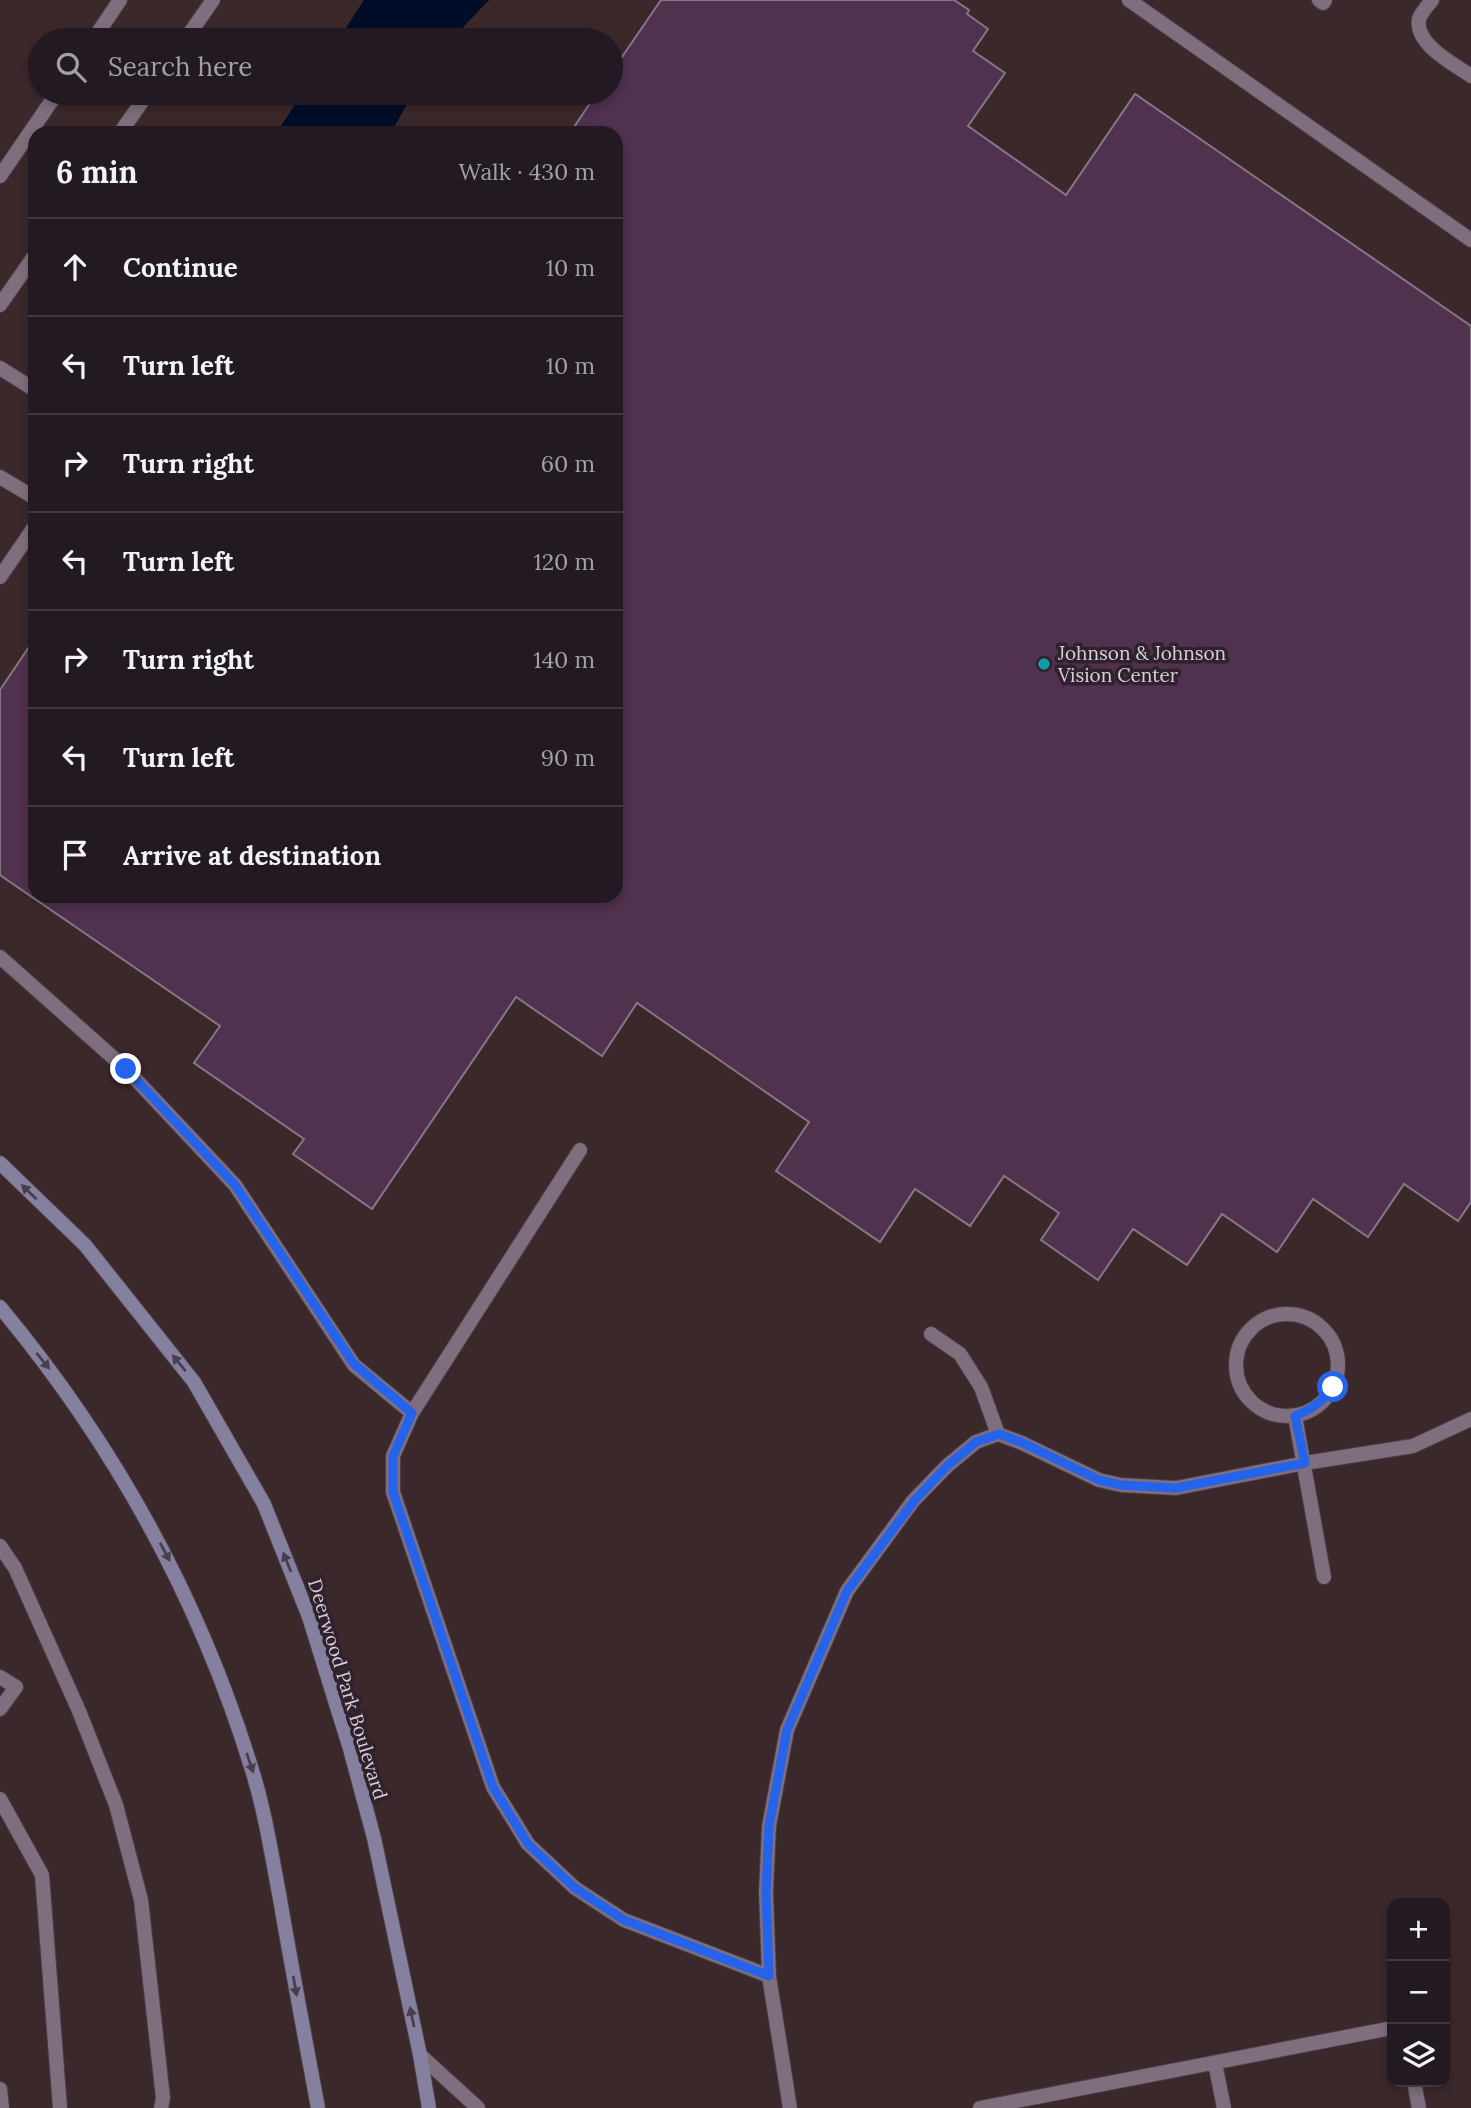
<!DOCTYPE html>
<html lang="en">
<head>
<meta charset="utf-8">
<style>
  body { margin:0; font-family:Lora,serif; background:#2f262f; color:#f1f3f6 }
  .controls { position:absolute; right:21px; bottom:21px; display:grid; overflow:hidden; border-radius:14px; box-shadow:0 4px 10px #0003 }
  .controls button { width:63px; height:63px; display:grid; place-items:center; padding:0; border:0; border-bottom:2px solid #403840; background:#231922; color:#f1f3f6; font:35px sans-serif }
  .stop { position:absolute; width:21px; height:21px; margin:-16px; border:5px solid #2563eb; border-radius:50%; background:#fff }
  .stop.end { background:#2563eb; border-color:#fff; box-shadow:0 2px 7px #0008 }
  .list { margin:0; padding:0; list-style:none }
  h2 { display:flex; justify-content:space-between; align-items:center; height:91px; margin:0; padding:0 28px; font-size:30px }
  h2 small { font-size:23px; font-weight:400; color:#a3a0a5 }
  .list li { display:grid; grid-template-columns:46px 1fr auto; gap:21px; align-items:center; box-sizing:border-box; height:98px; padding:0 28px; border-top:2px solid #403840 }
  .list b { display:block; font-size:26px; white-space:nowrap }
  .list em { font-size:23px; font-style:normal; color:#a3a0a5 }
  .icon { flex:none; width:38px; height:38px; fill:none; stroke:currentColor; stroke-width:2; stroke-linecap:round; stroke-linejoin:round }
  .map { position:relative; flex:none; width:1471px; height:2108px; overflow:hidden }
  .search { position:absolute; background:#231922; box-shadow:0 4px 10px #0003; left:28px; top:28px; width:595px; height:77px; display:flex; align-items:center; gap:18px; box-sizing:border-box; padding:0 24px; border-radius:38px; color:#a3a0a5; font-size:26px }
  .panel { position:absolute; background:#231922; box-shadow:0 4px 10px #0003; left:28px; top:126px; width:595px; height:777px; border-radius:21px }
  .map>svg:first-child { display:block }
</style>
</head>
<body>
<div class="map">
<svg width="1471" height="2108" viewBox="0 0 1471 2108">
  <rect width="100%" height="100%" fill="#2f212e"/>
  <path fill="#3b282b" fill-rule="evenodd" d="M0,0H1471V2108H0ZM40,40H611V93H40ZM35,133H616V896H35ZM1392,1903H1445V2082H1392Z"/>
  <path fill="#000d29" d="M364,0H489L451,40H338Z
    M303,93H413L391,133H281L280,127Z"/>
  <path fill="#50314e" stroke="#877685" stroke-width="2" d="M661,0H954L969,10L967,14L988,29L973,51L1005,73L968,126L1066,195L1135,94L1471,326V1202L1458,1221L1404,1184L1368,1237L1313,1199L1277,1252L1222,1214L1187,1265L1133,1229L1098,1280L1041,1240L1059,1213L1004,1176L970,1226L915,1189L880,1242L776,1171L809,1122L637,1003L602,1056L516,997L372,1209L293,1154L304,1139L194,1063L220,1026L0,875V690L35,638V896H616V133H570L597,93H611V73Z"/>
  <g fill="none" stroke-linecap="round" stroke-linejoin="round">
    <defs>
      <path id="service" d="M1129,0L1471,240
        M1319,0L1323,3L1325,0
        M1432,0C1428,5 1421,13 1419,19C1414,44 1454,64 1471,76
        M0,368L35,390
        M0,477L35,498
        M0,577L35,526
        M0,957L126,1069L235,1185L354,1365L412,1413
        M580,1150L412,1413L393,1456V1492L493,1787L528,1844L575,1888L624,1920L769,1976
        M1236 1365a51 51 0 1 1 102 0a51 51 0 1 1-102 0Z
        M931,1334L960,1354L981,1387L998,1434
        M1295,1416L1324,1577
        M0,1546L15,1568L79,1711L116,1805L141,1900L163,2098L161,2108
        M0,1677L16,1687L0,1709
        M0,1799L42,1875L60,2108
        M420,2055L478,2108
        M1215,2063L1224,2108
        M1414,2082L1419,2108
        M0,2089L2,2108
        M790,2108L769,1976L766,1892L769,1826L787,1730L847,1591L913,1501L947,1466L976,1442L998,1434L1022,1443L1099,1480L1121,1485L1176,1488L1305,1463L1413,1446L1471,1419
        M980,2108L1392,2028"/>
      <path id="minor" d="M93,40L120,0
        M185,40L213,0
        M120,133L148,93
        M0,176L57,93
        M0,305L35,255"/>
      <path id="secondary" d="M0,1163L85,1245L194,1382L264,1504L309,1617L350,1749L374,1838L420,2055L429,2108
        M0,1307C114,1444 200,1600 252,1770C265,1811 272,1857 280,1899C292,1969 305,2038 318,2108"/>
    </defs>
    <use href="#service" stroke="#493d48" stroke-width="16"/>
    <use href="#minor" stroke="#493d48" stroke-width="16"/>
    <use href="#secondary" stroke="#493d48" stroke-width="16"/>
    <use href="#service" stroke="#7f6f7e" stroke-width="14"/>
    <use href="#minor" stroke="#7f6f7e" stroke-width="14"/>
    <use href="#secondary" stroke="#84809e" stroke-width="14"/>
  </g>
  <defs><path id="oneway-solid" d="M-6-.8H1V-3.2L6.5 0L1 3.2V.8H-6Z" transform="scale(1.75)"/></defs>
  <g fill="#483e50">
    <use href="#oneway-solid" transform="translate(29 1192) rotate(-136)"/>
    <use href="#oneway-solid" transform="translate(43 1361) rotate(51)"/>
    <use href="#oneway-solid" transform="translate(179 1363) rotate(-129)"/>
    <use href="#oneway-solid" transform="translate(165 1552) rotate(62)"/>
    <use href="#oneway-solid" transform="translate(287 1562) rotate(-112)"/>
    <use href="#oneway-solid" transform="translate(250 1763) rotate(71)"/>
    <use href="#oneway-solid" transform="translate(295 1986) rotate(80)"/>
    <use href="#oneway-solid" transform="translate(412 2017) rotate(-102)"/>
  </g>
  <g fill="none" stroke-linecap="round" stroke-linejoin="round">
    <path stroke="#2563eb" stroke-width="9" d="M126,1069L235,1185L354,1364L412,1413L393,1456V1492L493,1787L528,1844L575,1888L624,1920L769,1976L766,1892L769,1826L787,1730L847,1591L914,1501L947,1466L976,1442L999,1434L1023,1443L1099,1480L1121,1485L1176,1488L1305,1463L1295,1416C1312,1409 1322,1402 1333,1387"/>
  </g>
  <circle fill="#0f9aa8" stroke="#2f212e" stroke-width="2.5" cx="1044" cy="664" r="7"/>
  <g text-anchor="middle" stroke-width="7" stroke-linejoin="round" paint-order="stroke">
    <g font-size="19" fill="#d8cfd7" stroke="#2f212e" text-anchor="start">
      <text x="1058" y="660">Johnson &amp; Johnson<tspan x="1058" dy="22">Vision Center</tspan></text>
    </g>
    <g font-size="19" fill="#d8cfd7" stroke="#2f212e">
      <text transform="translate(348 1689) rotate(73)" y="7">Deerwood Park Boulevard</text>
    </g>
  </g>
</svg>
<div class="controls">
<button>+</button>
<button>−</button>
<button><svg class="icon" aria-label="layers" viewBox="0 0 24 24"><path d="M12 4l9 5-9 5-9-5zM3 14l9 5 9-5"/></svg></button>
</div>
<div class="stop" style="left:1333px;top:1387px"></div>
<div class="stop end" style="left:126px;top:1069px"></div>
<div class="search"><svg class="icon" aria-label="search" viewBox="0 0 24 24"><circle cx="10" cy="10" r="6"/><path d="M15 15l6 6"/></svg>Search here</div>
<section class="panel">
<h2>6 min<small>Walk · 430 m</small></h2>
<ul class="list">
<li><svg class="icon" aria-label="ahead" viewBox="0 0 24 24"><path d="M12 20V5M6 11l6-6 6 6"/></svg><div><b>Continue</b></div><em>10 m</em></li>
<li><svg class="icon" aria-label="left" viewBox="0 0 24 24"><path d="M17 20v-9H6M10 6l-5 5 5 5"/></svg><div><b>Turn left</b></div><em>10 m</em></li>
<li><svg class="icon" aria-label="right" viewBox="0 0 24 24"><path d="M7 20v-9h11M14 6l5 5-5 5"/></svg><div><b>Turn right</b></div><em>60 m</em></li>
<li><svg class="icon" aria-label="left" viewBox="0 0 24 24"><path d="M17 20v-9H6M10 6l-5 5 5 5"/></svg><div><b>Turn left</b></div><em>120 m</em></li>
<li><svg class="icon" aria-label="right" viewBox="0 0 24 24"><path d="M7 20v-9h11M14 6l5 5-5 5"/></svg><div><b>Turn right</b></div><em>140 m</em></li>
<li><svg class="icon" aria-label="left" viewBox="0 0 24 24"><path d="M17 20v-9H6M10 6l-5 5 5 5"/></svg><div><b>Turn left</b></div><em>90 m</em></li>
<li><svg class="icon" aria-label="arrive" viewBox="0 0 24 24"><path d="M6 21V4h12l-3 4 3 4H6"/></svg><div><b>Arrive at destination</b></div></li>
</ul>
</section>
</div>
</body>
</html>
